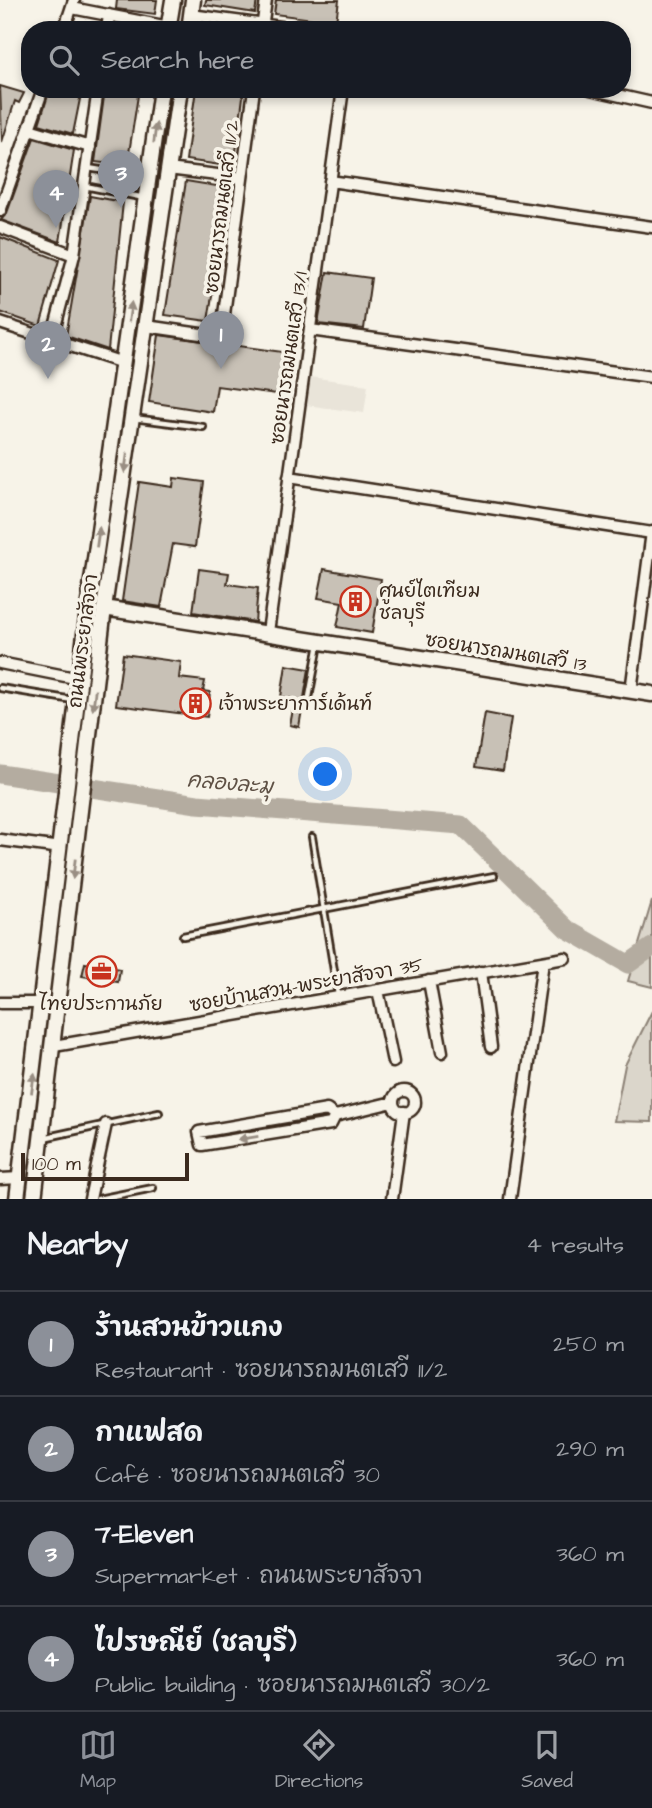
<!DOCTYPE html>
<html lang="en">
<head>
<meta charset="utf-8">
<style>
  body { margin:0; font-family:"Architects Daughter","Playpen Sans Thai",sans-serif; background:#20242c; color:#f1f3f6 }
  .scale { position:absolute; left:21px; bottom:18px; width:168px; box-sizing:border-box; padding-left:7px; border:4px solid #3b2a1e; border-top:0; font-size:19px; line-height:24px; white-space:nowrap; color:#3b2a1e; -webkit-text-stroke:5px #f7f3e8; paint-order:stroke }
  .you { position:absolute; left:326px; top:775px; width:24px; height:24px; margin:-18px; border:5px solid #fff; border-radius:50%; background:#1a73e8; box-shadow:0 0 0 10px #1a73e833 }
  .badge { display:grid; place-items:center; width:46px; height:46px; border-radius:50%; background:#8c9099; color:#fff; font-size:23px; font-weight:700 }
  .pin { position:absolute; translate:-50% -58px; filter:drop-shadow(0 2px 4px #0008) }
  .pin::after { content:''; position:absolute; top:37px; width:24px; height:21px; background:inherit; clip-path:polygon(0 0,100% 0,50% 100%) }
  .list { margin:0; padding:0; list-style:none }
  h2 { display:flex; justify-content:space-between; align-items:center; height:91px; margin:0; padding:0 28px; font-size:30px }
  h2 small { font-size:23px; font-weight:400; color:#9ea1a6 }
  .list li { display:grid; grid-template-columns:46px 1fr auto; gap:21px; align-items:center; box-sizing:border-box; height:105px; padding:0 28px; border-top:2px solid #363941 }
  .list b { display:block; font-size:26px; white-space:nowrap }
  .list p { margin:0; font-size:23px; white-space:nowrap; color:#9ea1a6 }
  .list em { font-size:23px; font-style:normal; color:#9ea1a6 }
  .icon { flex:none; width:38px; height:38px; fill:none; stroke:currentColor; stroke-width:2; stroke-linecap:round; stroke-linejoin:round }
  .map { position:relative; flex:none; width:652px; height:1199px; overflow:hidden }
  .search { position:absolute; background:#171b24; box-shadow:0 4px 10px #0003; left:21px; right:21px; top:21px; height:77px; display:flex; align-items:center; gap:18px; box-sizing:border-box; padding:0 24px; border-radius:28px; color:#9ea1a6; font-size:26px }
  .sheet { height:511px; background:#171b24 }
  nav { display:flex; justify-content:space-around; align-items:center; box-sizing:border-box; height:98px; border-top:2px solid #363941; background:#171b24; font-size:19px; color:#9ea1a6 }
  nav a { display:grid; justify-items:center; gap:4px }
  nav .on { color:#8c9099 }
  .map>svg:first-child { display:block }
</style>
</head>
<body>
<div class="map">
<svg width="652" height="1199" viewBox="0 0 652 1199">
  <rect width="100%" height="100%" fill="#f7f3e8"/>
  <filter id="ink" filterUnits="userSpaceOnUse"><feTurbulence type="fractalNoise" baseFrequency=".0143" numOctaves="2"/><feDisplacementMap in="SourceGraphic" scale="14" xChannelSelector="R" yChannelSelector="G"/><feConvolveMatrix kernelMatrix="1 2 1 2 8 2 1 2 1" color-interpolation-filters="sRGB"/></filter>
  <g filter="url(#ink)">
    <path fill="#e9e4d9" d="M310,377L368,385L364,413L306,405Z"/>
    <path fill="#dbd6cb" stroke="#8b8074" stroke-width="2" d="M652,901V987L628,981Z
      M652,1011V1122L614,1121L625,1065Z"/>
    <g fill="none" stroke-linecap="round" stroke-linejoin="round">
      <path stroke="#b4aca0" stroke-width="19" d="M0,774L197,804L461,825L567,929L628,964L652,947"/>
    </g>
    <path fill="#c8c1b6" stroke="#3b2a1e" stroke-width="2" d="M117,0H157L155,14L116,9Z
      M206,0H257L255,13L205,5Z
      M276,0H339L336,22L274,14Z
      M0,86L24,93L19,103L15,101L2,142Z
      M50,89H82L73,134L39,124Z
      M105,89H139L127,166L95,162Z
      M196,89H244L234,167L186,160Z
      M34,138L74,150L60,242L1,220L7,213Z
      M186,181L229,188L208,321L165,315Z
      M90,196L123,202L108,350L66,336Z
      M0,237L59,260L40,326L0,312Z
      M327,272L371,278L364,329L318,324Z
      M159,335L290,353L284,395L217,386L213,412L149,402Z
      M174,478L204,482L195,547L173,544L161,607L122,601L139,482L173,487Z
      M199,569L229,573L227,584L258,588L255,622L193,612Z
      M324,569L381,579L372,633L337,627L342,602L318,598Z
      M123,654L181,662L179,678L205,681L203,691L210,692L207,717L116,705Z
      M286,665L309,669L299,727L290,725L295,699L281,697Z
      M485,713L511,718L503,771L476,767Z
      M85,963L120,969L118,982L82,976Z"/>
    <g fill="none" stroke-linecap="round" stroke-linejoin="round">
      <defs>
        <path id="lane" d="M88,168L145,177
          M85,186L145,198
          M133,418L203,427
          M0,688L73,700
          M307,708L319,644
          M312,837L338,995
          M183,936L494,876
          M43,1138L159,1113
          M98,1199L153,1188"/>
        <path id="street" d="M72,8L169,27
          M191,15L303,30
          M262,29L266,0
          M64,30L74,0
          M107,30L109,15
          M590,89L652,103
          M29,129L90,147
          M168,169L242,178
          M330,181L652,227
          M0,211L43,89
          M0,227L74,255
          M0,323L123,363
          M146,326L221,337L254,89
          M310,330L652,377
          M51,342L74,255L98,89
          M289,477L652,533
          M268,632L343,89
          M0,663L80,679
          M631,691L652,532
          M0,840L61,848
          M481,972L491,1047
          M429,981L442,1052
          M378,990L393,1062
          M0,1003H42
          M54,1046L565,958
          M393 1102a11 11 0 1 1 22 0a11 11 0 1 1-22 0Z
          M335,1116L327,1110L199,1132L202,1145L331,1124L335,1116L393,1102
          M0,1179L20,1178
          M90,1199L106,1124
          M392,1199L404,1112
          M510,1199L543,962"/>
        <path id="secondary" d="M168,30L173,0
          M189,30L193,0
          M104,608L652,694
          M17,1199L88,609L161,89
          M34,1199L104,608L180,89"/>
      </defs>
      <use href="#lane" stroke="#3b2a1e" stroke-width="10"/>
      <use href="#street" stroke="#3b2a1e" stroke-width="15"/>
      <use href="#secondary" stroke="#3b2a1e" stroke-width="19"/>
      <use href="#lane" stroke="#f7f3e8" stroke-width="4.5"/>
      <use href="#street" stroke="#f7f3e8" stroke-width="10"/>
      <use href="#secondary" stroke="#f7f3e8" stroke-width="14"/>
    </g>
    <defs><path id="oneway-solid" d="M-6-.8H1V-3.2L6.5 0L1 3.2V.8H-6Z" transform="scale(1.75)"/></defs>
    <g fill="#998e83">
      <use href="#oneway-solid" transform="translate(155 133) rotate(-83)"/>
      <use href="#oneway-solid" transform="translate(130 312) rotate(-82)"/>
      <use href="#oneway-solid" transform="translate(126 463) rotate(98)"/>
      <use href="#oneway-solid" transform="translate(98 537) rotate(-82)"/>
      <use href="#oneway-solid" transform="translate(94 700) rotate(97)"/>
      <use href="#oneway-solid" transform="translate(74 869) rotate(97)"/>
      <use href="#oneway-solid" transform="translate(33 1083) rotate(-82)"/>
      <use href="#oneway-solid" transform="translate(248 1138) rotate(171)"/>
    </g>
  </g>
  <defs>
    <symbol id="building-ring" viewBox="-11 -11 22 22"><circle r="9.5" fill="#f7f3e8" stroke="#c8321e" stroke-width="1.5"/><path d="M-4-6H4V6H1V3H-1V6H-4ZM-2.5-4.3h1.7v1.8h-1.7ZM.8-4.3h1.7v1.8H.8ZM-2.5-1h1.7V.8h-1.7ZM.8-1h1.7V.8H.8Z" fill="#c8321e"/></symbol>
    <symbol id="office-ring" viewBox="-11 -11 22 22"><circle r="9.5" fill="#f7f3e8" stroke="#c8321e" stroke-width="1.5"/><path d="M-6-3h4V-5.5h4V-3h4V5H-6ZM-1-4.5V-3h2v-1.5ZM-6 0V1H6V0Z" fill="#c8321e"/></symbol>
  </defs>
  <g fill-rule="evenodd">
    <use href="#building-ring" x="338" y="584" width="35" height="35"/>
    <use href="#building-ring" x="178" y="686" width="35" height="35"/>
    <use href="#office-ring" x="84" y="954" width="35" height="35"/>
  </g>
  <g text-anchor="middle" stroke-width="7" stroke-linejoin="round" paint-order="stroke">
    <g font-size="19" fill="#3b2a1e" stroke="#f7f3e8">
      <text transform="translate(221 207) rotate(-83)" y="7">ซอยนารถมนตเสวี 11/2</text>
      <text transform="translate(288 358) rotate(-82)" y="7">ซอยนารถมนตเสวี 13/1</text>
      <text transform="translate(82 641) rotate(-83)" y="7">ถนนพระยาสัจจา</text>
      <text transform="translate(506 651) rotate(9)" y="7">ซอยนารถมนตเสวี 13</text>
      <text transform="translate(306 984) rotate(-10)" y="7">ซอยบ้านสวน-พระยาสัจจา 35</text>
    </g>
    <g font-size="19" fill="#3b2a1e" stroke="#f7f3e8" text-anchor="start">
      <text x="379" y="597">ศูนย์ไตเทียม<tspan x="379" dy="22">ชลบุรี</tspan></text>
      <text x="218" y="710">เจ้าพระยาการ์เด้นท์</text>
      <text x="101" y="1010" text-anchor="middle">ไทยประกานภัย</text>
    </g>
    <g font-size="21" font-style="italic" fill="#5f5145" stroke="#f7f3e8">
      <text transform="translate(230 783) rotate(5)" y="7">คลองละมุ</text>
    </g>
  </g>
</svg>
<div class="scale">100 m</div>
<div class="you"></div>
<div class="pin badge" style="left:221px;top:369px">1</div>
<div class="pin badge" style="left:48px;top:379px">2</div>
<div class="pin badge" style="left:121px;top:208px">3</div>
<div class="pin badge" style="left:56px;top:228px">4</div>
<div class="search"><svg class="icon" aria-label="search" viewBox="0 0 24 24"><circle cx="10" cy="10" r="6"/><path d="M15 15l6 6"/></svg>Search here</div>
</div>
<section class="sheet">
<h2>Nearby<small>4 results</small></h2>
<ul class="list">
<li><span class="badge">1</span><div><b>ร้านสวนข้าวแกง</b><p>Restaurant · ซอยนารถมนตเสวี 11/2</p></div><em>250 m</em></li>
<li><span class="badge">2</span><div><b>กาแฟสด</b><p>Café · ซอยนารถมนตเสวี 30</p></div><em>290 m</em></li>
<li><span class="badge">3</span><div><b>7-Eleven</b><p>Supermarket · ถนนพระยาสัจจา</p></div><em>360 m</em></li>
<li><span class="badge">4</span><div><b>ไปรษณีย์ (ชลบุรี)</b><p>Public building · ซอยนารถมนตเสวี 30/2</p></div><em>360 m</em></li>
</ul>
</section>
<nav>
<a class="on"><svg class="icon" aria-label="map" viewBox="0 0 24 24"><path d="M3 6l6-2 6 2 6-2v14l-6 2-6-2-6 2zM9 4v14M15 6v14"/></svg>Map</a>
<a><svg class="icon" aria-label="directions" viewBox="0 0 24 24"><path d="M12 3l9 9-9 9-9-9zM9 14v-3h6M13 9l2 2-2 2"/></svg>Directions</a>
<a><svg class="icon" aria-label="saved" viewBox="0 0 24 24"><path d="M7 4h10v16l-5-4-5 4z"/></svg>Saved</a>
</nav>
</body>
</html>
